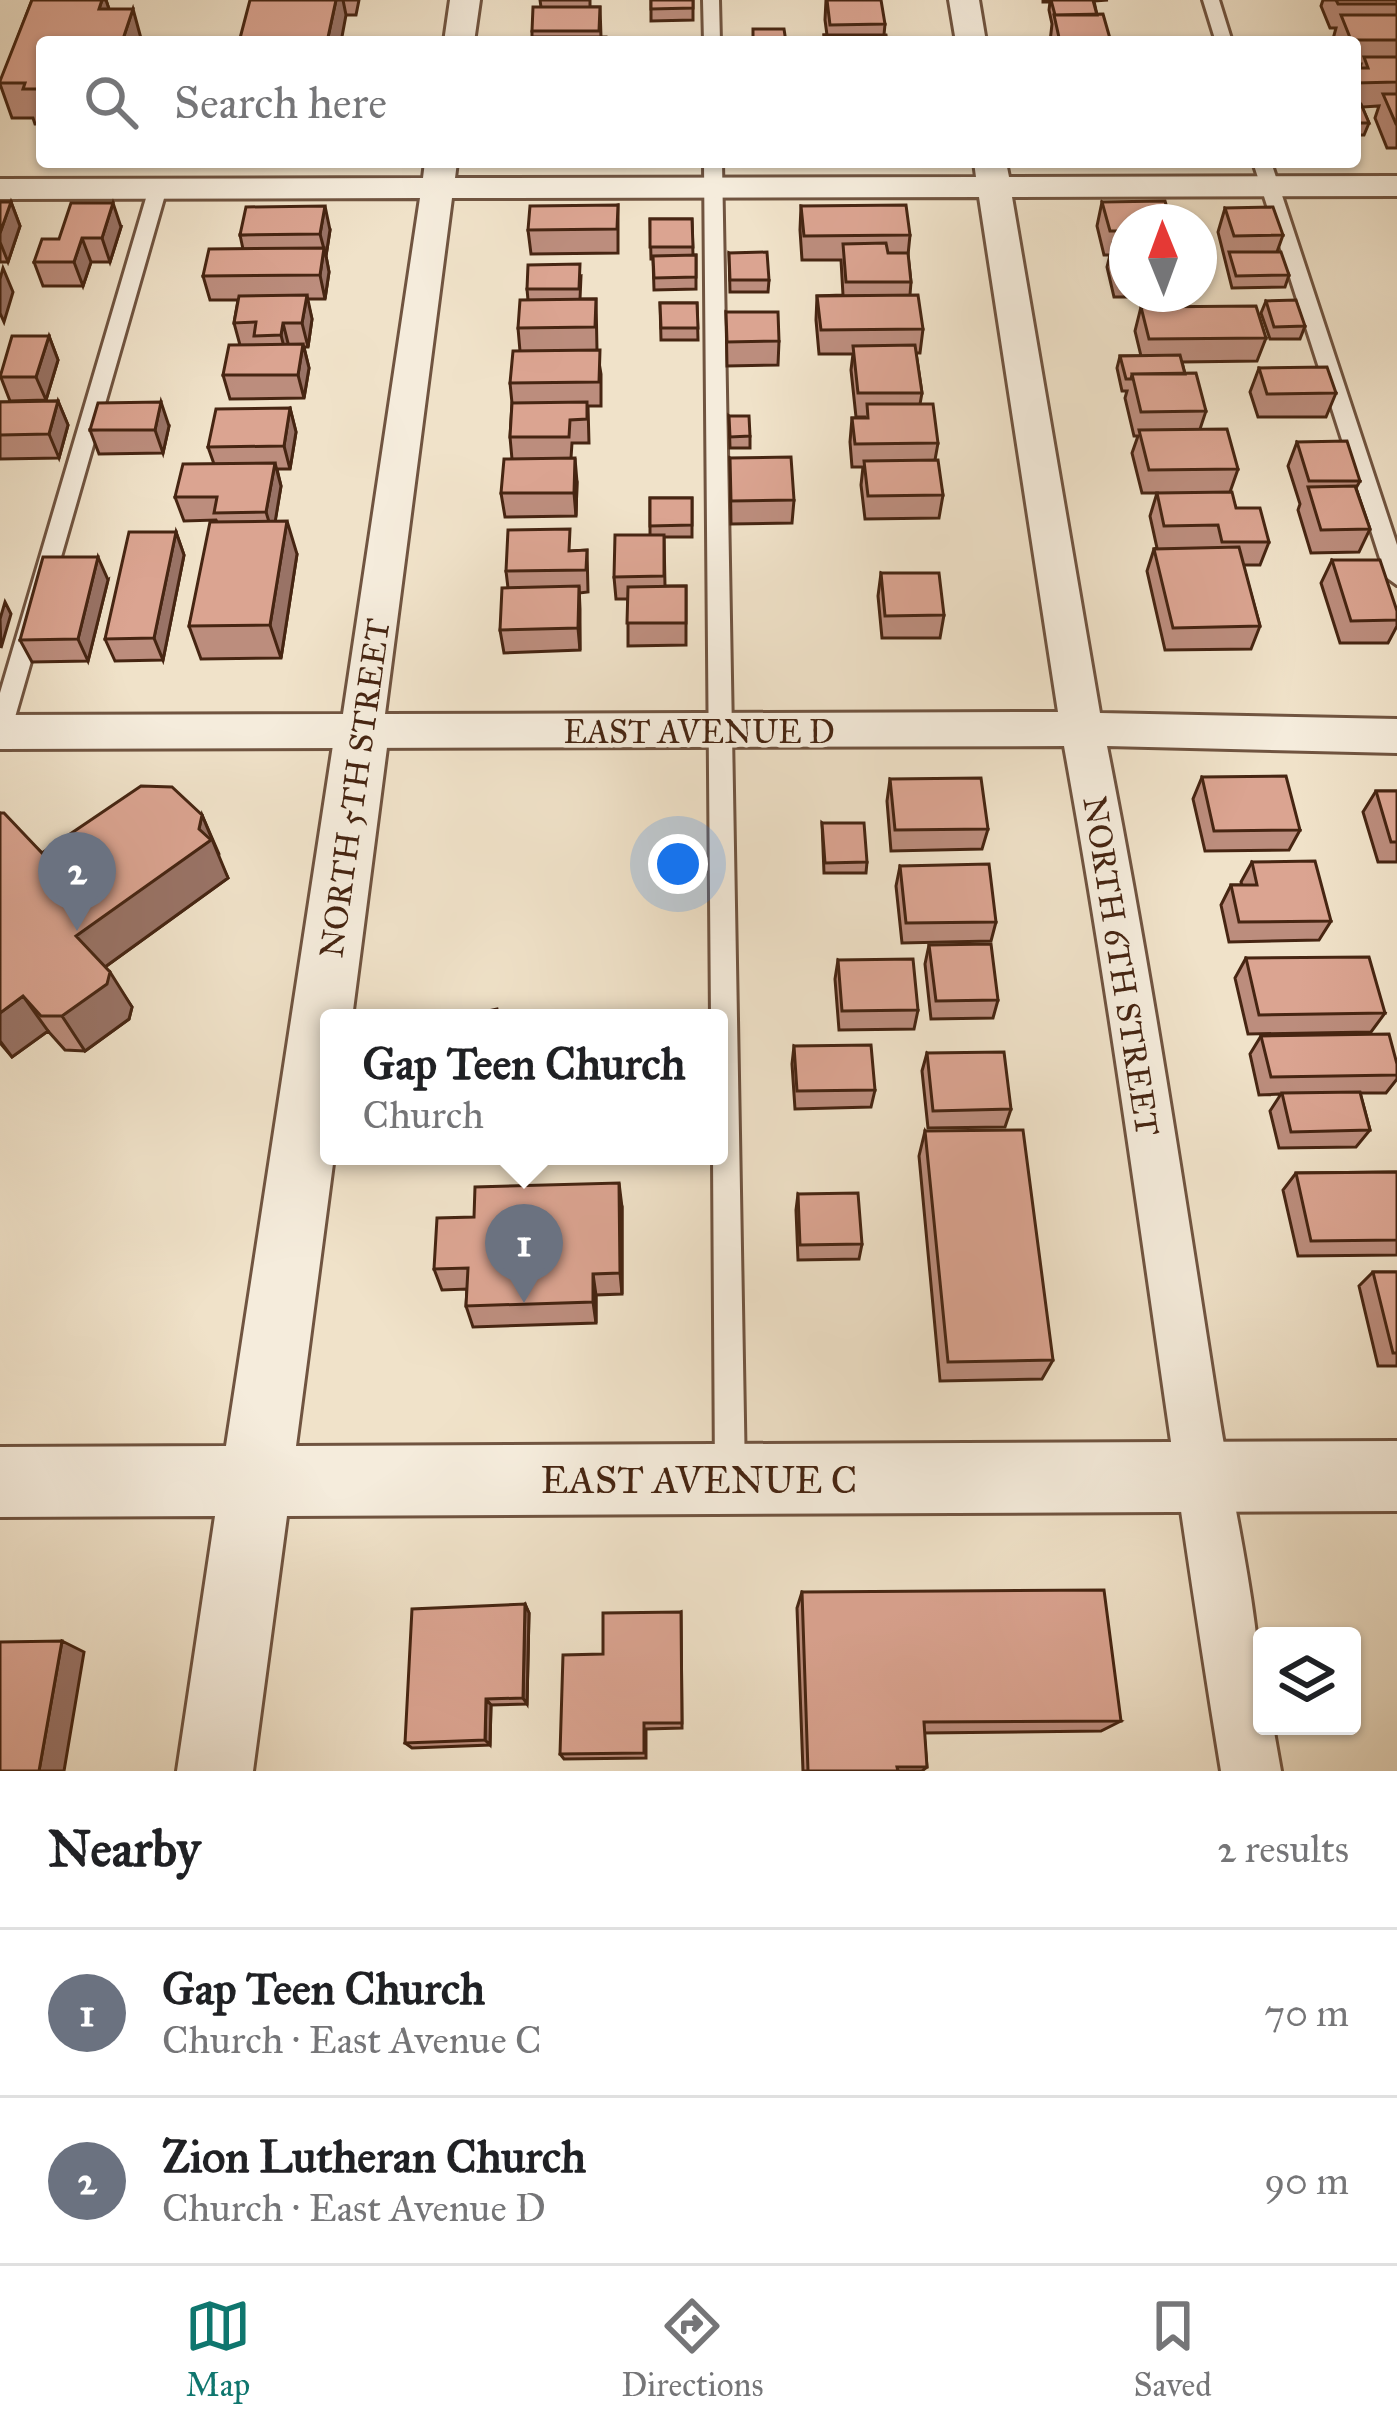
<!DOCTYPE html>
<html lang="en">
<head>
<meta charset="utf-8">
<style>
  body { margin:0; font-family:"IM FELL Great Primer",serif; background:#f6f6f6; color:#202124 }
  .controls { position:absolute; right:36px; bottom:36px; display:grid; overflow:hidden; border-radius:12px; box-shadow:0 3px 9px #0004 }
  .controls button { width:108px; height:108px; display:grid; place-items:center; padding:0; border:0; border-bottom:3px solid #e0e0e0; background:#fff; color:#202124; font:60px sans-serif }
  .compass { position:absolute; left:1109px; top:204px; width:108px; height:108px; border-radius:50%; background:#fff; box-shadow:0 3px 9px #0004; rotate:359deg }
  .you { position:absolute; left:678px; top:864px; width:42px; height:42px; margin:-30px; border:9px solid #fff; border-radius:50%; background:#1a73e8; box-shadow:0 0 0 18px #1a73e833 }
  .badge { display:grid; place-items:center; width:78px; height:78px; border-radius:50%; background:#0f766e; color:#fff; font-size:39px; font-weight:700 }
  .pin { position:absolute; translate:-50% -99px; filter:drop-shadow(0 3px 6px #0008) }
  .pin::after { content:''; position:absolute; top:63px; width:42px; height:36px; background:inherit; clip-path:polygon(0 0,100% 0,50% 100%) }
  .popup { position:absolute; left:320px; top:1009px; width:408px; height:156px; box-sizing:border-box; display:grid; place-content:center; border-radius:12px; background:#fff; filter:drop-shadow(0 3px 9px #0005); font-size:39px; white-space:nowrap; color:#757577 }
  .popup b { font-size:45px; color:#202124 }
  .popup::after { content:''; position:absolute; left:50%; top:100%; margin-left:-24px; border:24px solid transparent; border-top-color:#fff }
  .list { margin:0; padding:0; list-style:none }
  h2 { display:flex; justify-content:space-between; align-items:center; height:156px; margin:0; padding:0 48px; font-size:51px }
  h2 small { font-size:39px; font-weight:400; color:#757577 }
  .list li { display:grid; grid-template-columns:78px 1fr auto; gap:36px; align-items:center; box-sizing:border-box; height:168px; padding:0 48px; border-top:3px solid #e0e0e0 }
  .list b { display:block; font-size:45px; white-space:nowrap }
  .list p { margin:0; font-size:39px; white-space:nowrap; color:#757577 }
  .list em { font-size:39px; font-style:normal; color:#757577 }
  .icon { flex:none; width:66px; height:66px; fill:none; stroke:currentColor; stroke-width:2; stroke-linecap:round; stroke-linejoin:round }
  .map { position:relative; flex:none; width:1397px; height:1771px; overflow:hidden }
  .search { position:absolute; background:#fff; box-shadow:0 3px 9px #0004; left:36px; right:36px; top:36px; height:132px; display:flex; align-items:center; gap:30px; box-sizing:border-box; padding:0 42px; border-radius:12px; color:#757577; font-size:45px }
  .sheet { height:492px; background:#fff }
  nav { display:flex; justify-content:space-around; align-items:center; box-sizing:border-box; height:168px; border-top:3px solid #e0e0e0; background:#fff; font-size:33px; color:#757577 }
  nav a { display:grid; justify-items:center; gap:6px }
  nav .on { color:#0f766e }
  .map>svg:first-child { display:block }
</style>
</head>
<body>
<div class="map">
<svg width="1397" height="1771" viewBox="0 0 1397 1771">
  <rect width="100%" height="100%" fill="#f0e2c9"/>
  <filter id="stains"><feTurbulence type="fractalNoise" baseFrequency=".00167" numOctaves="4"/><feColorMatrix values="0 0 0 0 .2 0 0 0 0 .09 0 0 0 0 .02 0 0 0 .5 -.17"/></filter>
  <radialGradient id="worn" r=".72"><stop offset=".6" stop-color="#630" stop-opacity="0"/><stop offset="1" stop-color="#630" stop-opacity=".3"/></radialGradient>
  <g fill="none" stroke-linecap="round" stroke-linejoin="round">
    <defs>
      <path id="service" d="M703,0H719L720,42H704Z
        M1203,0H1219L1232,42H1216Z
        M704,162H722L745,1476L740,1486L730,1491L720,1486L715,1476L713,1156H719V1018H711Z
        M1253,162H1271L1397,545V585L1386,577Z
        M158,183L167,188L11,731L0,740V693L149,188Z"/>
      <path id="minor" d="M450,0H480L474,42H444Z
        M949,0H979L986,42H956Z
        M425,162H457L455,178L976,177L974,162H1006L1009,177L1397,176V196L1012,197L1100,713L1397,719V753L1107,746C1150,964 1183,1183 1217,1402C1233,1509 1262,1617 1262,1726H1273L1281,1771H1221C1165,1430 1126,1086 1064,746L0,749V715L343,714L420,198L0,199V179L423,178ZM979,197L1058,712L385,714L452,198Z"/>
      <path id="tertiary" d="M362,711L381,717L389,732L352,1018H329V1156H334L296,1446L1397,1441V1511L287,1516L253,1771H177L215,1516L0,1517V1447L226,1446L335,732L343,717Z"/>
    </defs>
    <use href="#service" stroke="#705440" stroke-width="6"/>
    <use href="#minor" stroke="#705440" stroke-width="6"/>
    <use href="#tertiary" stroke="#705440" stroke-width="6"/>
    <use href="#service" fill="#f5ecdc" fill-rule="evenodd"/>
    <use href="#minor" fill="#f5ecdc" fill-rule="evenodd"/>
    <use href="#tertiary" fill="#f5ecdc" fill-rule="evenodd"/>
  </g>
  <path fill="#bc8d7d" stroke="#462512" stroke-width="3" d="M32,0H106L109,9L42,42V124H35L33,118H12L0,84Z
    M250,0H359L356,15H346Z
    M540,0H590V7H600L601,37L606,42H532V31L541,7Z
    M651,0H693V20L651,21Z
    M826,0L885,24L884,35L887,42H824V35H827L825,20Z
    M1043,0H1108L1094,1L1097,15L1111,42H1050L1052,24L1049,10L1050,2H1043Z
    M1323,0H1397V148H1387L1375,118L1379,106L1362,107L1369,123L1364,135H1355V68H1360L1361,64H1355V42H1334L1333,39L1336,28H1330L1321,6Z
    M0,202H11L20,226L8,262H0Z
    M1102,202L1127,222V294H1167L1166,297H1114L1107,267L1110,255H1104L1097,226Z
    M618,205V253L531,254L528,230Z
    M801,206L910,235L908,255L911,282L910,295L923,329L920,353H916L922,393L920,404L938,443L935,460L943,495L939,518L865,519L861,485L863,467H852L850,442L852,418L866,417H856L851,370L853,354H819L816,320L817,296L843,295L841,260H802L800,230Z
    M1225,208L1283,235L1277,252L1289,275L1285,287L1232,288L1218,232Z
    M650,219H692L693,255H696V289L654,290L653,259H651Z
    M121,227L110,262H91L83,286H43L34,262L59,239Z
    M330,230L326,256L329,272L325,299H307L312,319L308,347H304L309,368L304,398L230,399L223,375L240,345L234,323L238,300H210L203,276L243,249L240,235Z
    M729,253L769,280L768,292H730Z
    M581,276L580,299H596L597,350L601,374V406H588L589,443H572L571,458L577,482L576,516L505,517L501,493L512,459L510,437L512,403L510,383L520,351L518,328L528,300L527,289Z
    M1266,301L1305,326L1300,339H1270L1261,313Z
    M660,303H697L698,340H661Z
    M1141,307L1266,338L1257,361L1182,362L1185,374L1206,411L1200,429L1238,469L1230,492L1236,508L1269,542L1260,565H1243L1260,626L1251,649L1165,650L1147,571L1154,549L1157,548L1150,516L1157,493H1142L1132,453L1138,436H1134L1125,398L1127,391H1122L1117,368L1120,356H1141L1135,331Z
    M726,312L779,341L778,365L727,366Z
    M49,336L58,360L46,400L10,401L0,375Z
    M1259,368L1336,393L1326,417H1258L1250,392Z
    M58,401L68,425L59,458L0,459V402Z
    M290,408L296,432L290,469H277L281,486L275,521L297,554L281,658L201,659L189,626L217,522L216,520L184,521L175,497L214,464L208,447Z
    M729,416L750,436V448H730Z
    M169,426L163,453L99,454L90,430Z
    M1297,442L1360,481L1356,488L1370,529L1359,552L1311,553L1298,510L1300,504L1288,466Z
    M730,458L794,500L792,523L731,524Z
    M650,498H692V537H664L665,586H686V645L628,646V599H616L614,577L650,535Z
    M176,532L184,555L163,660L115,661L105,639Z
    M587,550L588,592L579,593L580,650L504,653L500,630L508,588L506,571L572,551Z
    M1332,560L1397,611V626L1388,643H1340L1321,583Z
    M881,573L944,615L940,638H882L878,596Z
    M108,580L88,661L32,662L20,640Z
    M1202,777L1300,830L1289,850L1205,851L1193,799Z
    M890,779L988,829L982,849L891,851L887,801Z
    M1376,791H1397V862H1378L1363,812Z
    M0,813L42,853L202,815L219,854L218,857L228,878L105,967L132,1007L129,1019L85,1051L65,1050L48,1031L12,1057L0,1043Z
    M822,823L867,862L866,873H824Z
    M1252,862L1331,921L1319,940L1229,942L1221,905L1231,885H1242L1241,882Z
    M900,866L996,922L991,941L902,943L896,886Z
    M929,945L998,1000L993,1018L931,1019L925,964Z
    M1246,958L1385,1013L1371,1032L1248,1034L1235,978Z
    M838,960L918,1010L914,1029L839,1030L835,979Z
    M1261,1036L1397,1064V1079L1386,1093H1360L1370,1130L1356,1147L1279,1148L1270,1111L1281,1094L1259,1095L1250,1054Z
    M794,1046L875,1090L871,1107L795,1109L792,1064Z
    M927,1053L1011,1109L1005,1127L928,1128L922,1071Z
    M925,1131L1053,1360L1042,1379L940,1381L919,1156Z
    M1397,1172V1255L1298,1256L1283,1190L1296,1173Z
    M798,1194L862,1244L859,1259L798,1260L796,1210Z
    M622,1207V1294L596,1295V1323L473,1327L466,1306L467,1289L442,1290L434,1269L474,1217Z
    M1373,1272H1397V1366H1378L1359,1286Z
    M802,1592L1121,1721L1101,1731L924,1733L927,1767L922,1771H803L797,1608Z
    M525,1604L529,1613L527,1704L491,1705L490,1745L412,1748L405,1743Z
    M681,1612L682,1728L646,1729V1758L564,1759L560,1754L603,1654Z"/>
  <path fill="#997366" stroke="#462512" stroke-width="3" d="M102,0H106L115,28L99,9Z
    M336,0H343L346,15L341,42H327Z
    M133,9L142,42H122Z
    M11,202L20,226L8,262L0,242V233Z
    M113,203L121,227L110,262L102,238Z
    M325,206L330,230L326,256L329,272L325,299L320,275L324,249L320,234Z
    M82,238L91,262L83,286L74,262Z
    M3,268L13,292L4,322L0,313V279Z
    M307,295L312,319L308,347L302,323Z
    M283,323L289,347L287,359L281,335Z
    M49,336L58,360L46,400L36,377Z
    M303,344L309,368L304,398L298,375Z
    M58,401L68,425L59,458L49,434Z
    M161,402L169,426L163,453L155,430Z
    M290,408L296,432L290,469L284,446Z
    M575,458L577,482L576,516L574,493Z
    M275,463L281,486L273,535L266,512Z
    M287,521L297,554L281,658L270,625Z
    M176,532L184,555L163,660L154,638Z
    M98,557L108,580L88,661L78,639Z
    M579,586L580,609V650L578,628Z
    M5,602L11,614L1,648L0,619Z
    M202,815L228,878L98,972L76,936L199,829Z
    M110,972L132,1007L129,1019L85,1051L62,1016Z
    M23,996L48,1031L12,1057L0,1041V1013Z
    M619,1183L622,1207V1294L620,1273Z
    M593,1274L596,1295V1323L593,1302Z
    M525,1604L529,1613L527,1704L523,1698Z
    M62,1641L84,1652L64,1771H39Z
    M486,1699L491,1705L490,1745L485,1740Z"/>
  <path fill="#dba491" stroke="#462512" stroke-width="3" d="M32,0H102L99,9H133L122,42H42V89H23L25,83H0V81Z
    M250,0H336L327,42H239Z
    M651,0H693V8L651,9Z
    M827,0H881L885,24L830,25Z
    M1051,0H1093L1097,15H1055Z
    M1336,0H1397V4H1338Z
    M533,7H600L599,31H532Z
    M1103,14L1111,42H1060L1054,15Z
    M1341,15H1397V40H1351Z
    M753,29H784L786,42H753Z
    M824,35H886L887,42H825Z
    M534,37H606V42H533Z
    M1364,57H1397V82L1356,83L1355,68H1368Z
    M1383,94H1397V124H1396Z
    M1355,104H1361L1369,123H1355Z
    M1165,201L1171,222H1127V231H1110L1102,202Z
    M0,202H11L0,233Z
    M71,203H113L102,238H82L74,262H34L42,239H59Z
    M618,205L617,229L528,230L530,206Z
    M906,205L910,235L804,236L801,206Z
    M325,206L320,234L240,235L246,207Z
    M1273,207L1283,235L1234,236L1225,208Z
    M650,219H692L693,247H650Z
    M886,243L888,253H908L911,282H846L843,244Z
    M1113,243H1127V273H1120Z
    M324,248L320,275L203,276L209,249Z
    M767,252L769,280H730L729,253Z
    M1229,252H1281L1289,275L1236,276Z
    M696,255V277L654,278L653,256Z
    M580,264L579,289H527L528,265Z
    M307,295L302,323H283L281,335L254,336L256,322L234,323L239,296Z
    M918,295L923,329L821,330L817,296Z
    M596,299L595,327L518,328L520,300Z
    M1296,300L1305,326L1274,327L1266,301Z
    M660,303H697L698,328H661Z
    M1256,306L1266,338L1149,339L1141,307Z
    M726,312H778L779,341L727,342Z
    M12,336H49L36,377H0Z
    M303,344L298,375H223L229,345Z
    M915,345L922,393H858L853,346Z
    M600,350L599,382L510,383L513,351Z
    M1180,355L1185,374H1132L1131,379H1126L1120,356Z
    M1327,367L1336,393L1267,394L1259,368Z
    M1196,373L1206,411L1141,412L1132,374Z
    M58,401L49,434L0,435V402Z
    M161,402L155,430H90L98,403Z
    M587,402V419L570,420L569,437H510L512,403Z
    M867,404H933L938,443L855,444L852,418H868Z
    M290,408L284,446L208,447L216,409Z
    M729,416H749L750,436L730,437Z
    M1227,429L1238,469L1149,470L1139,430Z
    M1347,441L1360,481H1309L1297,442Z
    M791,457L794,500L731,501L730,458Z
    M575,458L574,493H501L504,459Z
    M938,460L943,495L868,496L864,461Z
    M275,463L266,512L214,513L217,497H175L183,464Z
    M1355,486L1370,529L1321,530L1308,487Z
    M1232,492L1236,508H1260L1269,542H1222L1218,525L1164,526L1157,493Z
    M650,498H692V525L650,526Z
    M287,521L270,625L189,626L210,522Z
    M570,529L569,551L587,550L586,570L506,571L508,530Z
    M129,532H176L154,638L105,639Z
    M615,535H664V576L614,577Z
    M1239,547L1260,626L1173,628L1154,549Z
    M43,557H98L78,639L20,640Z
    M1332,560H1380L1397,611V620L1351,621Z
    M881,573H939L944,615L885,616Z
    M579,586L578,628L500,630L502,588Z
    M686,586V623H627L628,587Z
    M1286,776L1300,830L1214,831L1202,777Z
    M981,778L988,829L895,830L890,779Z
    M141,786L172,787L202,815L199,829L211,840L76,936L110,972L107,984L62,1016H41L23,996L0,1013V813H4L42,853Z
    M1376,791H1397V842H1391Z
    M822,823H864L867,862L825,863Z
    M1315,861L1331,921L1239,922L1231,885H1257L1252,862Z
    M989,864L996,922L906,923L900,866Z
    M991,944L998,1000L936,1001L929,945Z
    M1369,957L1385,1013L1259,1015L1246,958Z
    M913,959L918,1010L842,1011L838,960Z
    M497,1009L499,1018H470L469,1015Z
    M1389,1034L1397,1064V1075L1271,1077L1261,1036Z
    M871,1045L875,1090L797,1091L794,1046Z
    M1004,1052L1011,1109L933,1111L927,1053Z
    M1360,1092L1370,1130L1291,1132L1282,1093Z
    M1023,1130L1053,1360L948,1362L925,1131Z
    M1397,1172V1240L1311,1241L1296,1173Z
    M619,1183L620,1273L593,1274V1302L466,1306L468,1268L434,1269L437,1218L474,1217L475,1187Z
    M858,1193L862,1244L800,1245L798,1194Z
    M1373,1272H1397V1353H1393Z
    M1104,1590L1121,1721L924,1722L927,1767H897L898,1771H808L802,1592Z
    M525,1604L523,1698L486,1699L485,1740L405,1743L412,1609Z
    M681,1612L682,1723H644V1753L560,1754L563,1655L603,1654V1613Z
    M62,1641L39,1771H0V1642Z"/>
  <g text-anchor="middle" stroke-width="9" stroke-linejoin="round" paint-order="stroke">
    <g font-size="33" fill="#462512" stroke="#f5ecdc">
      <text x="699" y="743">EAST AVENUE D</text>
      <text transform="translate(354 788) rotate(-82)" y="12">NORTH 5TH STREET</text>
      <text transform="translate(1122 966) rotate(81)" y="12">NORTH 6TH STREET</text>
    </g>
    <g font-size="39" fill="#462512" stroke="#f5ecdc">
      <text x="699" y="1493">EAST AVENUE C</text>
    </g>
  </g>
  <rect width="100%" height="100%" filter="url(#stains)"/>
  <rect width="100%" height="100%" fill="url(#worn)"/>
</svg>
<div class="controls">
<button><svg class="icon" aria-label="layers" viewBox="0 0 24 24"><path d="M12 4l9 5-9 5-9-5zM3 14l9 5 9-5"/></svg></button>
</div>
<svg class="compass" viewBox="-18 -18 36 36"><path d="M0-13l5 13h-10z" fill="#e53935"/><path d="M0 13l5-13h-10z" fill="#757577"/></svg>
<div class="you"></div>
<div class="pin badge" style="left:524px;top:1303px;background:#6b7280">1</div>
<div class="popup"><b>Gap Teen Church</b>Church</div>
<div class="pin badge" style="left:77px;top:931px;background:#6b7280">2</div>
<div class="search"><svg class="icon" aria-label="search" viewBox="0 0 24 24"><circle cx="10" cy="10" r="6"/><path d="M15 15l6 6"/></svg>Search here</div>
</div>
<section class="sheet">
<h2>Nearby<small>2 results</small></h2>
<ul class="list">
<li><span class="badge" style="background:#6b7280">1</span><div><b>Gap Teen Church</b><p>Church · East Avenue C</p></div><em>70 m</em></li>
<li><span class="badge" style="background:#6b7280">2</span><div><b>Zion Lutheran Church</b><p>Church · East Avenue D</p></div><em>90 m</em></li>
</ul>
</section>
<nav>
<a class="on"><svg class="icon" aria-label="map" viewBox="0 0 24 24"><path d="M3 6l6-2 6 2 6-2v14l-6 2-6-2-6 2zM9 4v14M15 6v14"/></svg>Map</a>
<a><svg class="icon" aria-label="directions" viewBox="0 0 24 24"><path d="M12 3l9 9-9 9-9-9zM9 14v-3h6M13 9l2 2-2 2"/></svg>Directions</a>
<a><svg class="icon" aria-label="saved" viewBox="0 0 24 24"><path d="M7 4h10v16l-5-4-5 4z"/></svg>Saved</a>
</nav>
</body>
</html>
